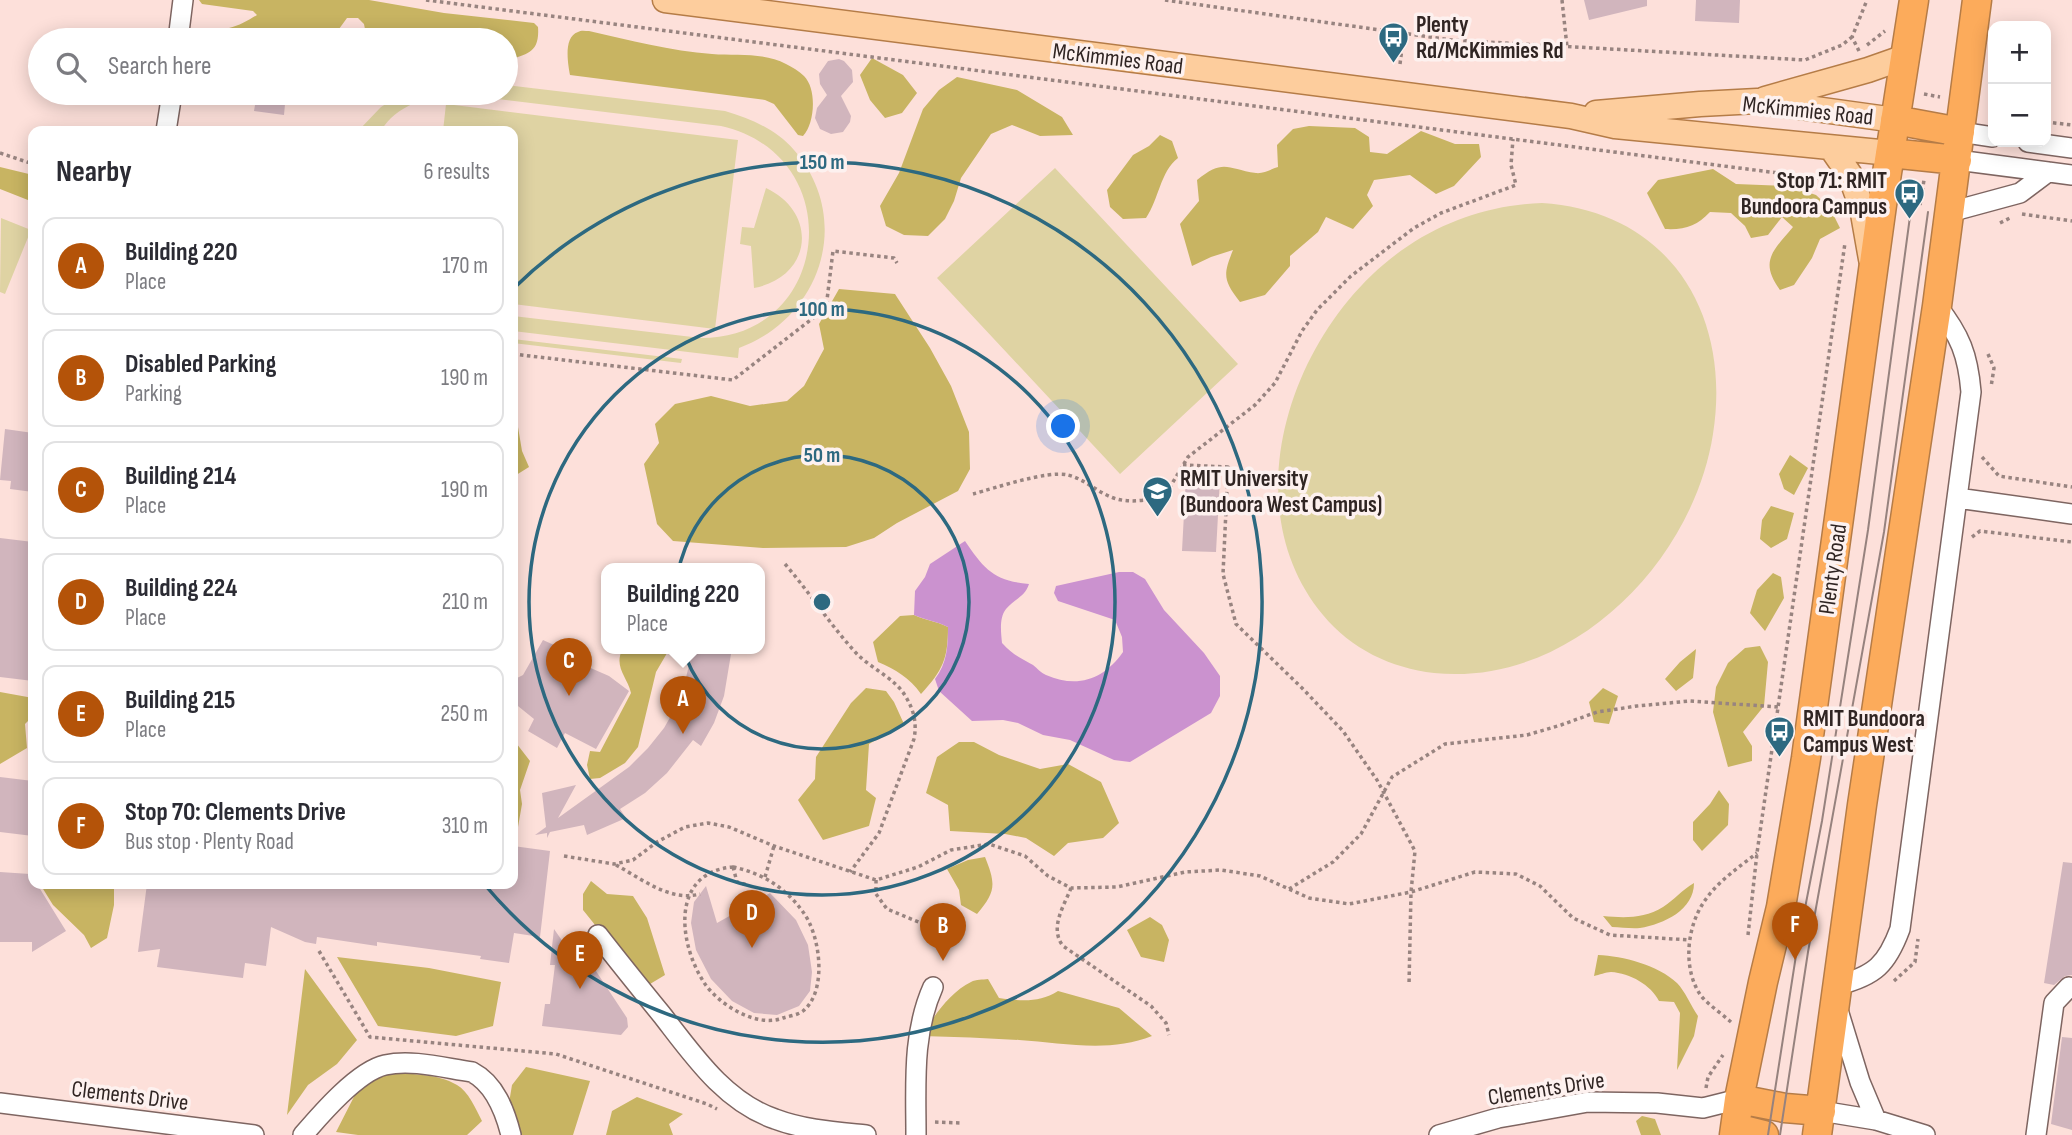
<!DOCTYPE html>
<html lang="en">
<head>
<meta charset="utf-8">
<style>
  body { margin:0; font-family:"Sofia Sans Condensed",sans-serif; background:#f2f2f3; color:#2b2b33 }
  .controls { position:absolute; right:21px; top:21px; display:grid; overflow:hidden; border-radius:14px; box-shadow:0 4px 18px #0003 }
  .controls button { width:63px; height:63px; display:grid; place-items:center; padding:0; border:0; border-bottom:2px solid #e1e1e2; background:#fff; color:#2b2b33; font:35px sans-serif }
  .you { position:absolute; left:1064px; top:427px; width:24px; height:24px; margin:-18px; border:5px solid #fff; border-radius:50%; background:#1a73e8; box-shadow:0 0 0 10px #1a73e833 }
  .badge { display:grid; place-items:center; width:46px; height:46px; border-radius:50%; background:#b45309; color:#fff; font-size:23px; font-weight:700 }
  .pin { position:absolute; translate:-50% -58px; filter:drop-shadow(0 2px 4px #0008) }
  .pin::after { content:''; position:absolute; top:37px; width:24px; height:21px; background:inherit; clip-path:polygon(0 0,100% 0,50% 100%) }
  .popup { position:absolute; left:601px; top:563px; width:164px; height:91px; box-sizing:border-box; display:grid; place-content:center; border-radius:14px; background:#fff; filter:drop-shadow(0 2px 5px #0005); font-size:23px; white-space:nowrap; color:#7c7c81 }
  .popup b { font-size:26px; color:#2b2b33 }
  .popup::after { content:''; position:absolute; left:50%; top:100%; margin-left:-14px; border:14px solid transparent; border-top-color:#fff }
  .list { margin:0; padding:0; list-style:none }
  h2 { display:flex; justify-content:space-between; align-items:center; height:91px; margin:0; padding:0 28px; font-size:30px }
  h2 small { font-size:23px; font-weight:400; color:#7c7c81 }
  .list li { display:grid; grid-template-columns:46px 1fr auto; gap:21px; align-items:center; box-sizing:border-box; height:98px; margin:0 14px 14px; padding:0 14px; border:2px solid #e1e1e2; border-radius:14px }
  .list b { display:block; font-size:26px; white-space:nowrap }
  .list p { margin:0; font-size:23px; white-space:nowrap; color:#7c7c81 }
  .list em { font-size:23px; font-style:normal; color:#7c7c81 }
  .icon { flex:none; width:38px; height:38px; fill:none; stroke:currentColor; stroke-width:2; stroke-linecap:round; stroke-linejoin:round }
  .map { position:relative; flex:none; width:2072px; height:1135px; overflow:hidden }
  .search { position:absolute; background:#fff; box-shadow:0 4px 18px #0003; left:28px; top:28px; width:490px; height:77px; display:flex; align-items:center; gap:18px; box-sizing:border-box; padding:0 24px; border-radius:38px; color:#7c7c81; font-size:26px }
  .panel { position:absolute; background:#fff; box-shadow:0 4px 18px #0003; left:28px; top:126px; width:490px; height:763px; border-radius:14px }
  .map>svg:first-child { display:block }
</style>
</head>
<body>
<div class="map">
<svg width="2072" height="1135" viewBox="0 0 2072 1135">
  <rect width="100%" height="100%" fill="#fde0da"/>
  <path fill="#dfd3a3" d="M506,85L725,111C751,119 776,129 794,150C854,219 821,318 739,348L738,358L513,331V316L701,338C832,338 850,155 721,126L457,94C428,96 396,105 381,131H358L381,107L403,93H506Z
    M446,104L738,140L715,329L513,304V131H443Z
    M1055,168L1238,364L1120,474L937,278Z
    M766,188C819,213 812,277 754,288L751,246L740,244L742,227L754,228Z
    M1542,203C1669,211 1732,314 1713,434C1693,563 1570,687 1434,673C1391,668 1351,649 1323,615C1229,502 1295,321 1408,246C1449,219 1493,205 1542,203Z
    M1,218L31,230L5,294L0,292Z
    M513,339L682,359L681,363L513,343Z"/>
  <path fill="#c8b462" d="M199,0H369L444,13L534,23L538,27C540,54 526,54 506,61V40H367L364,24L358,18H347L339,29L338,40H197C204,28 217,31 229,28C239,26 249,20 257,15L253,11L202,4Z
    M589,31C629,40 671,51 712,54C736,56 764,52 786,64C792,67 799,71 804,76C817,89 815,123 803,136L798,135L774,104L765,100L570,75C568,64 563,37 578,32C581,30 585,31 589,31Z
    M872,58L903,75L917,93L902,113L885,118L870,100L860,75Z
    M957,77L1017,90L1062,117L1073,135L1040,136L1012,125L991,134L961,178L954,201L945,219L928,236L904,235L886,226L880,206L899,173L923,109L939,90Z
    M1309,126L1355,128L1369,137L1370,152L1387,154L1421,131L1455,144H1479L1481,157L1454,186L1436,194L1410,175L1374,180L1367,195L1373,206L1353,229L1326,217L1318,232L1290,256V266L1265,295L1240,302C1223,280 1223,275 1233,250L1211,257L1192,266L1180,224L1199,201L1197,180C1224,158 1227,169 1256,173C1263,174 1271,169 1278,167L1277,145L1293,129Z
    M1160,135L1172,141L1178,158C1160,172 1159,199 1146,218L1123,219L1110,207L1107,190L1133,155L1149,146Z
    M0,167L33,175V202L0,189Z
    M1713,169L1736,184L1789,186L1816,195L1830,208L1840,228L1820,239L1812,258L1794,285L1780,290C1759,261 1773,251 1793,227L1782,217L1768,235L1751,238L1745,226L1731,213L1710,212C1697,226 1685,230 1665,229L1647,193L1658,180Z
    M839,289L895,294L930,348L951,386L969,432L970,469L958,491L897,523L874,538L846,547L763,548L673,541L657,524L644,464L659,443L655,424L675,404L711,396L750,406L787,401L804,386L824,349L819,324Z
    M513,411L516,415L522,451L529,467L513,477Z
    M1790,455L1808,468L1794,495L1784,489L1779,474Z
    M1771,506L1794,513L1787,539L1771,548L1760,539L1762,520Z
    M1773,573L1781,577L1784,598L1765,631L1750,613L1757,590Z
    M914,615C925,620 936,621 948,627C948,659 943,670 921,694C910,678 895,669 878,662L873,642L900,616Z
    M1760,646L1768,662L1764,706L1743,732L1752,746V761L1728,767L1713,712L1716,687L1728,663L1745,648Z
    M623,648H670L656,672L638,747L625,763L600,778L590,779L587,765L590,751L600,752L631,693C627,676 613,667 623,648Z
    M1696,649L1693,678L1676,691L1665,679L1680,662Z
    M866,688L886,691L894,702L904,724L869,744L866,790L876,798L869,826L823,840L798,800L815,779L816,757L851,703Z
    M1603,688L1618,696L1609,724L1594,722L1589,702Z
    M0,692L33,698V716L25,724L27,748L0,764Z
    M513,739L530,761L520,790L522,804L518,827L513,829Z
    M959,742H974L999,755L1040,769L1068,764L1101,782L1119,823L1103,838L1068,843L1054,856L1026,838L1005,834L950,831L948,805L926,793L937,757Z
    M1719,790L1729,804L1728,825L1702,851L1693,840V822L1710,804Z
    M985,857C996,884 996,892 977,914L961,905L959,890L947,869L968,860Z
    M591,881L607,894L633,896L647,918L665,975L645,987L583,910V894Z
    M1694,883C1694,910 1664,924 1640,928C1631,929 1621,927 1612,927L1603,916C1623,918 1644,919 1663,907C1674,900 1682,890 1694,883Z
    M40,884H114V905L107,938L91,948L84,935L53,905Z
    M1150,917L1162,925L1169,940L1164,962L1141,957L1127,930Z
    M1598,955C1623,956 1658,965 1677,983C1685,991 1691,1006 1698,1016L1694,1036L1677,1070L1680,1013L1674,1002L1659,1001C1651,985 1630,973 1611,972C1606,972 1599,975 1594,976Z
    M337,957L429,968L501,982L493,1026L456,1036L378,1026Z
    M305,969L357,1040L337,1064L308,1085L287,1115Z
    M988,979L999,998C1021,1001 1039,1003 1058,991L1119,1008L1152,1036C1110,1053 1063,1043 1019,1040C987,1038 955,1037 922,1036C933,1017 950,992 971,982C976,979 983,980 988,979Z
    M526,1067L590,1081L573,1135H516L507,1115L512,1085Z
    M386,1073C408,1074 437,1073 457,1085C468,1091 476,1109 482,1121L467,1135H358L336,1132L360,1085Z
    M637,1097L683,1114L669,1124L673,1135H606L612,1111Z
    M1642,1116L1655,1119L1661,1135H1641L1636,1121Z"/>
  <path fill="#cb92cf" d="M965,541C984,569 994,581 1029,584C1025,597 1014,599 1006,609C999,618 1001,632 1002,643C1013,655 1019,657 1033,665C1037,668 1041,673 1046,675C1078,689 1104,679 1123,652L1122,637L1115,620L1058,601L1054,593L1056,586L1119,572H1133L1145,579L1164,610L1204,653L1220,676V696L1211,713L1130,762L1114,760L1070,740L1043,735L1018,723L1003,720L972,721L939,691L935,679C947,663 948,647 948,627C936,621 926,620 914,615L915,591L925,577L930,564Z"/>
  <path fill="#d1b5bd" d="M1584,0H1647V6L1589,20Z
    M1696,0H1740L1739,23L1695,21Z
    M839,59L844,61L852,70L853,82L841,96L851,116L850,122L843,132L831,134L820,129L815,118L817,108L827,95L820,84L819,74L828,61Z
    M257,93H286L284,115L254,111Z
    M5,429L33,433V492L10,489L11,481L0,480Z
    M1186,476L1220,478L1216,552L1182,551Z
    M0,538L33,542V681L0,677Z
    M543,640L567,651L586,666L609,676L629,691L596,749L565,733L557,748L528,731L534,719L513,702V680L523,675Z
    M693,648H732L724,696L714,723L701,746L693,740L667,773L645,793L620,809L626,818L587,835L584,825L550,832L547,838V833L535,835L546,827L542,793L576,785L558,818L629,767L648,748L664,728L676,707L684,686Z
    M0,777L33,781V836L0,832Z
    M513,846L550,851L540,937L514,933L509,963L480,959L481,956L377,942V946L317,937L316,944L305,942L271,927L266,966L245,963L243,978L157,967L160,949L138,952L147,884H513Z
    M2063,862L2072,863V975L2065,976L2054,985L2044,983Z
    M0,872L30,874L33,884H37L66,931L32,952V942H0Z
    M706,886L717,923L770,893L796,920L808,945L812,972L810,991L799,1006L777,1015L754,1013L732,1001L711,979L696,950L691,923L694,902Z
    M554,929L563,942L567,939L590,962L627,1018L628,1027L621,1035L542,1026L545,1004H550L555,965H550Z
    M2062,1037L2072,1038V1130L2051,1124Z"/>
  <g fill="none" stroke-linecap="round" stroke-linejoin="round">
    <defs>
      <path id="minor" d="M178,40L183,0
        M166,131L172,93
        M1960,132L1993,137
        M2028,142L2072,148
        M1957,160L2072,175
        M1950,212L2020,193L2048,172
        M1957,498L2072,514
        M598,935C619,962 640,988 662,1015C693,1055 725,1102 775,1119C804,1130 836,1132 866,1135
        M1838,985C1875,976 1887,964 1900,929L1971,392C1968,355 1960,335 1937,306
        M1837,1007L1860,1082L1876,1120
        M0,1103L254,1135
        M1821,1111L1876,1120L1925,1135
        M303,1135C321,1114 358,1071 385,1065C412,1059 444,1068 472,1072C495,1084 505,1111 511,1135
        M916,1135C916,1084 912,1034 933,987
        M1439,1135L1498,1118L1588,1102L1657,1103L1703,1108L1739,1099
        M2036,1135L2054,1003L2069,987"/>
      <path id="major" d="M665,0L1571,116L1615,126L1890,153
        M1765,99L1868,70L1905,57
        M1596,113L1700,104L1757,101L1895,120
        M1832,149L1850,175L1862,208L1871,259"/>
      <path id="highway" d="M1895,120L1960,132
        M1890,153L1957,160
        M1739,1099L1785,1108L1821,1111
        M1736,1128L1764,1135
        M1734,1135L1739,1099L1763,982L1781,907L1806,758L1882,205L1914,0
        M1817,1135L1862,805L1937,306L1977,0"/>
    </defs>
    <use href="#minor" stroke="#7e6561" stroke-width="22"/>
    <use href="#major" stroke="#b57c47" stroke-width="27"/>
    <use href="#highway" stroke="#b57c47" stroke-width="31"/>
    <path stroke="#988480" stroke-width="3.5" stroke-dasharray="3.5 3.5" stroke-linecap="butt" d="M426,0L1825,179
      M1165,0L1452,40L1805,60L1842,45L1852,37
      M1562,0L1567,47
      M1867,45L1885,31
      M1859,51L1852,37L1867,0
      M1400,64L1404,33
      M1924,94L1940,97
      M2046,122L2072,125
      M0,153L33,164
      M1920,205L1924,180
      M2022,214L2072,221
      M2000,223L2012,217
      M513,354L733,380L826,308L833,251L894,258L897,263
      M1988,354L1994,368L1991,387
      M1982,457L1999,476L2072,487
      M1183,465L1228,467L1223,574L1236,624L1302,688L1343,731L1377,780L1415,851L1411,892L1409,985
      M973,494C995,488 1048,470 1068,475C1084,479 1096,491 1111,497C1127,504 1148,500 1164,497L1188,457L1255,405L1275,383L1302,331L1317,310L1351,276L1414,228L1441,213L1516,185L1511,165L1513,139
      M1972,537L1980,531L2072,542
      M785,564C810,593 831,626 857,654C872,669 896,679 906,697C914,711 917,723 914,739L879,833L850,872
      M564,856L614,864L633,860L657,842L685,827L708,823L729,827L774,846L876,880L918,867L951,850L989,844L1025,856L1048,876L1071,888L1117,887L1185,872L1221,870L1260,876L1309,898L1349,904L1411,892L1475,872L1516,874L1540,886L1573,918L1610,935L1690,940
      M616,865C642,879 670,902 700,894
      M733,867C762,873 786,888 803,912C820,934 828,991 803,1011C798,1015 789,1016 783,1018C756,1028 720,1005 705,984C678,944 670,872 733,867Z
      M733,867L737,882L748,885
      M765,877L774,846
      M876,880V894L887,909L950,935
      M1071,888C1064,906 1049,928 1063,946L1151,1006L1166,1023L1169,1035
      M1289,889L1333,862L1361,834L1392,777L1445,744L1527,735L1561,725L1597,712L1637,706L1690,701L1778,707
      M1748,935L1757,853L1845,243
      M319,951L370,1037L556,1054L707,1104L717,1109
      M1894,981L1915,962L1918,939
      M1731,1022C1722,1014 1710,1006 1702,997C1683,972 1686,931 1702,905C1715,883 1738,868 1757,853
      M1706,1088L1708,1077L1723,1055
      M935,1122L960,1123"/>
    <use href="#minor" stroke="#fff" stroke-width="19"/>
    <use href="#major" stroke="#fdcd9d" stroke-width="24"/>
    <use href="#highway" stroke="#fcab5b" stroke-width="28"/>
    <path stroke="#96827e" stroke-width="2" d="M1768,1135L1797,949L1822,821L1868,530L1911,209
      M1780,1135L1808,952L1884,532L1928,212"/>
  </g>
  <g fill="none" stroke="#2d6980" stroke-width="3.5">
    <circle cx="822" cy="602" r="147"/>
    <circle cx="822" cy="602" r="293"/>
    <path d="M514 288A440 440 0 1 1 485 885"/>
  </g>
  <defs>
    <symbol id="bus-pin" viewBox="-11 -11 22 30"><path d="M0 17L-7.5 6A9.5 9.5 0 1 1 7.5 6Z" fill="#2d6980" stroke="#fdf1ef"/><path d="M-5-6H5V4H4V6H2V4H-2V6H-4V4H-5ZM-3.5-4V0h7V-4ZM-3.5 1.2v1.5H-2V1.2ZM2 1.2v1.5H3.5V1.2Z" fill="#fff"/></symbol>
    <symbol id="university-pin" viewBox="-11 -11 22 30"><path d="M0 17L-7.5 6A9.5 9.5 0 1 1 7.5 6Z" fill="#2d6980" stroke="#fdf1ef"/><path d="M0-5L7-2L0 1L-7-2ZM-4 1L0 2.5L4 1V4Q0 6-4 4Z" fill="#fff"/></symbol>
  </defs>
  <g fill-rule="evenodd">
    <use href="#bus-pin" x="1376" y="20" width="35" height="47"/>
    <use href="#bus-pin" x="1892" y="176" width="35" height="47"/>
    <use href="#university-pin" x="1140" y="474" width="35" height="47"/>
    <use href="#bus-pin" x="1762" y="714" width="35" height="47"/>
  </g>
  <g text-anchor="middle" stroke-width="7" stroke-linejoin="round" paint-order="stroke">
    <g font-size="23" font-weight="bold" fill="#302523" stroke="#fdf1ef" text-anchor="start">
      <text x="1416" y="32">Plenty<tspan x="1416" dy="26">Rd/McKimmies Rd</tspan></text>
      <text x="1887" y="188" text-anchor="end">Stop 71: RMIT<tspan x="1887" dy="26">Bundoora Campus</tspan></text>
      <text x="1180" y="486">RMIT University<tspan x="1180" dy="26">(Bundoora West Campus)</tspan></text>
      <text x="1803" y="726">RMIT Bundoora<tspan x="1803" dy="26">Campus West</tspan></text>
    </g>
    <g font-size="23" fill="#302523" stroke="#fdf1ef">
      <text transform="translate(1118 58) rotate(7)" y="8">McKimmies Road</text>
      <text transform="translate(1808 110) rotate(6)" y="8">McKimmies Road</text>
      <text transform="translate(1832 569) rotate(-82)" y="8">Plenty Road</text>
      <text transform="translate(1546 1088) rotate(-9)" y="8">Clements Drive</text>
      <text transform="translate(130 1095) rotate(7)" y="8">Clements Drive</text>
    </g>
  </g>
  <circle cx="822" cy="602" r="10" fill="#2d6980" stroke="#fdf1ef" stroke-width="3.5"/>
  <g font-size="21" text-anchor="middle" font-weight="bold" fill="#2d6980" stroke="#fdf1ef" stroke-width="7" stroke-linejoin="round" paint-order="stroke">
    <text x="822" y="169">150 m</text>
    <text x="822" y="316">100 m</text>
    <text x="822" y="462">50 m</text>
  </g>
</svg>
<div class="controls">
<button>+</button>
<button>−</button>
</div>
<div class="you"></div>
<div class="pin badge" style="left:683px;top:734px">A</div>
<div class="popup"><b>Building 220</b>Place</div>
<div class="pin badge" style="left:943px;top:961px">B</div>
<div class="pin badge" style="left:569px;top:696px">C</div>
<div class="pin badge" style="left:752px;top:948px">D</div>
<div class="pin badge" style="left:580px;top:989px">E</div>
<div class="pin badge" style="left:1795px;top:960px">F</div>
<div class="search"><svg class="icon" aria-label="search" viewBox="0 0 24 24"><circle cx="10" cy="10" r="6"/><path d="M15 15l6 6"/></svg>Search here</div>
<section class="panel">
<h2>Nearby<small>6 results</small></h2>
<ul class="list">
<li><span class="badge">A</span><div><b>Building 220</b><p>Place</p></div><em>170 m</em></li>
<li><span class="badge">B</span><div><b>Disabled Parking</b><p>Parking</p></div><em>190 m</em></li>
<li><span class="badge">C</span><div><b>Building 214</b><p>Place</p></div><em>190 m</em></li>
<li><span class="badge">D</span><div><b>Building 224</b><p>Place</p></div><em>210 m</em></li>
<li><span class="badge">E</span><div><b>Building 215</b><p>Place</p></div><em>250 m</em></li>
<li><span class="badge">F</span><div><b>Stop 70: Clements Drive</b><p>Bus stop · Plenty Road</p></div><em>310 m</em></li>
</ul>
</section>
</div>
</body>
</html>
